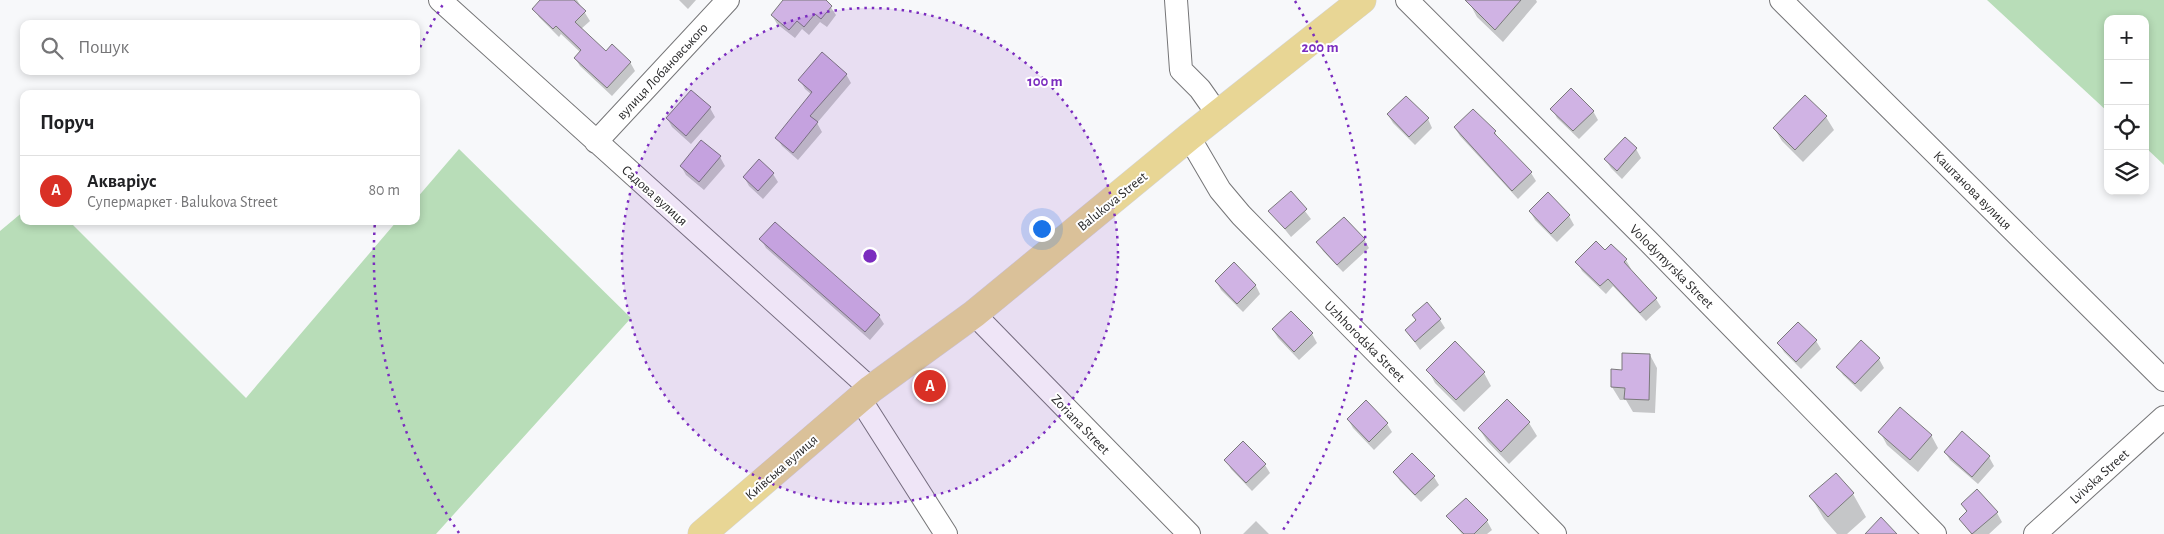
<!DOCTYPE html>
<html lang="uk">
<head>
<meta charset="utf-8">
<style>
  body { margin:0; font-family:"Alegreya Sans",sans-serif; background:#f6f6f6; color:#202124 }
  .controls { position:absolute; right:15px; top:15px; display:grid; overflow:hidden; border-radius:10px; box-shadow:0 2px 8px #0003 }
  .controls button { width:45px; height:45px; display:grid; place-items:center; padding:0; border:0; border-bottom:1px solid #e0e0e0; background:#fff; color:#202124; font:25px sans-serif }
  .you { position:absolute; left:1041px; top:228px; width:18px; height:18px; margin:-12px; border:4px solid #fff; border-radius:50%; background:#1a73e8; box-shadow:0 0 0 8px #1a73e833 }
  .badge { display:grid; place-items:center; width:32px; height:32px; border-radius:50%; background:#d93025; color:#fff; font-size:16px; font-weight:700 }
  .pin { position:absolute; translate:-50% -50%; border:2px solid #fff; box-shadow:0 1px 5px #0006 }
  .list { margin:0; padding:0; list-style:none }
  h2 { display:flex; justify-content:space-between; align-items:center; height:65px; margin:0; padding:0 20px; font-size:21px }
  h2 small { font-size:16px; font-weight:400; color:#757577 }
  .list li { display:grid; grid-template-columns:32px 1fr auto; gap:15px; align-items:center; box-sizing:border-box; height:70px; padding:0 20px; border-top:1px solid #e0e0e0 }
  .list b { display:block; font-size:19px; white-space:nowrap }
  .list p { margin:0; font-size:16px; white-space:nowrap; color:#757577 }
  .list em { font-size:16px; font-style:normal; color:#757577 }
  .icon { flex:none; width:28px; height:28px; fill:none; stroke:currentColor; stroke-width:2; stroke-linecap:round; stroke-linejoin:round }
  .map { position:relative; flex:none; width:2164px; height:534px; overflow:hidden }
  .search { position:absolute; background:#fff; box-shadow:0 2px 8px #0003; left:20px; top:20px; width:400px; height:55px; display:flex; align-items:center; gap:12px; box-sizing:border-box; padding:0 18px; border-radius:10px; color:#757577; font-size:19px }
  .panel { position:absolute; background:#fff; box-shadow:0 2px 8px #0003; left:20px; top:90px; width:400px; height:135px; border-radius:10px }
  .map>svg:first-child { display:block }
</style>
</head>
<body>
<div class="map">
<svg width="2164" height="534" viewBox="0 0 2164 534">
  <rect width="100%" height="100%" fill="#f7f8fa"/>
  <path fill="#b8ddb8" d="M1987,0H2164V165L2145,147V19H2108V112Z
    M459,149L631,318L436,534H0V231L24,211V221H69L246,398L397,221H416V199Z"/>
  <path fill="#0003" d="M542,0H577L590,21L581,29L606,52L630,62L635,71L612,96L580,66L575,58L580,52L561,34L559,37L539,17L534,9Z
    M679,0H696L688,9Z
    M785,0H826L836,15L827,27L820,22L809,35L802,29L795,38L777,24L772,15Z
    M1473,0H1536L1537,2L1503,42L1477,17L1470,4Z
    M846,74L851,83L817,123L822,132L798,160L782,146L777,138L812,95L805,89L800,80Z
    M1805,96L1826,117L1834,130L1803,162L1782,141L1774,128Z
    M710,108L715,117L691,144L672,127L667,118Z
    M1552,109L1593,111L1598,120L1579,139L1557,118Z
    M1388,115L1428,119L1432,128L1415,145L1393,123Z
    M1455,128L1495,132L1500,142L1531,173L1536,181L1518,199L1460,136Z
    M1625,139L1636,149L1641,158L1622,179L1611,168L1606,160Z
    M720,157L725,166L704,190L686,175L681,166Z
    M773,174L778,182L763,199L749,186L744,177Z
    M1291,193L1311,219L1291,237L1270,211Z
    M1548,194L1569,216L1574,225L1557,242L1535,220L1530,211Z
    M761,239L879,316L884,324L870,340L766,248Z
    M1364,239L1369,248L1343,272L1323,251L1318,242Z
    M1606,251L1626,260L1631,269L1629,270L1656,299L1661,307L1646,321L1613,286L1606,294L1582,271L1577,262Z
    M1234,264L1256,286L1260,294L1243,312L1221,290L1216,281Z
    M1291,312L1312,334L1317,343L1299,360L1278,338L1273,330Z
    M1440,320L1445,328L1420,350L1406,330L1417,321Z
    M1816,341L1821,349L1801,369L1784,352L1779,344Z
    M1862,342L1879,359L1884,368L1861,392L1843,375L1838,367Z
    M1455,343L1484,373L1491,386L1464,412L1435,383L1428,370Z
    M1650,355L1657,368L1655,413L1633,412L1626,400H1620L1612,387L1623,371Z
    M1507,401L1529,423L1537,436L1509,464L1487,441L1479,428Z
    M1348,419L1387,424L1392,432L1374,450L1353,428Z
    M1880,432L1931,435L1938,448L1918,472L1887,445Z
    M1962,433L1989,457L1994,466L1978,484L1950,460L1945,452Z
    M1226,460L1265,465L1270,473L1252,491L1231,469Z
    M1395,472L1434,477L1439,485L1421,502L1400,481Z
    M1835,475L1853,494L1866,517L1847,534H1837L1824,519L1811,497Z
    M1977,491L1997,513L2002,522L1989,534H1971L1960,519L1967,513L1962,504Z
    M1448,517L1487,521L1492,530L1487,534H1462Z
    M1256,521L1269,534H1243Z"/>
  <path fill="#d0b3e4" stroke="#7a797b" d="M540,0H574L586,11L575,22L606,51L612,44L631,62L607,88L574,58L581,50L556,26L553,29L532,9Z
    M783,0H826L832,6L821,19L815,14L804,27L797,21L789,30L771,15Z
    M1465,0H1521L1495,30Z
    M822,52L847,74L810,116L818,122L793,153L775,138L812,92L798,80Z
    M1571,88L1594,111L1573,131L1550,109Z
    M691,90L711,107L686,136L666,118Z
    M1805,95L1827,116L1795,150L1773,128Z
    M1406,96L1429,118L1409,137L1387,114Z
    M1473,109L1496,131L1494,133L1532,172L1512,191L1454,127Z
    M1625,137L1637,148L1617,171L1604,159Z
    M701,140L721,156L699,182L680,166Z
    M759,159L774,173L758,191L743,177Z
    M1291,191L1307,209L1285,229L1268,211Z
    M1548,192L1570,215L1551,234L1529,211Z
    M1344,217L1365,239L1337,265L1316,242Z
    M775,222L880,315L865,332L759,239Z
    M1596,241L1605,250L1611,244L1627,259L1624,262L1657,298L1640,313L1608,279L1600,286L1575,262Z
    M1234,262L1256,285L1237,304L1215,281Z
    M1427,302L1441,319L1415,342L1405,330L1416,320L1412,315Z
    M1291,311L1313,333L1294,352L1272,329Z
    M1798,322L1817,340L1796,362L1777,343Z
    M1861,340L1880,358L1855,384L1836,367Z
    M1455,341L1485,372L1456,400L1426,370Z
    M1622,353L1650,354L1649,400L1624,399L1625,388L1611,387V369L1622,370Z
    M1507,399L1530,422L1501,452L1478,428Z
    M1366,400L1388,423L1369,442L1347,419Z
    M1900,407L1932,435L1910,460L1878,432Z
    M1962,431L1990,456L1972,477L1944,452Z
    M1243,441L1266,464L1246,483L1224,460Z
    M1412,453L1435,476L1415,495L1393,472Z
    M1836,473L1854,493L1828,517L1809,496Z
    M1977,489L1998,512L1972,534L1959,519L1967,511L1961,504Z
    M1466,498L1488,520L1474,534H1464L1446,516Z
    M1881,517L1897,534H1865Z"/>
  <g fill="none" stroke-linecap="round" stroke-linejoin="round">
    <defs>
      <path id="minor" d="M440,0L871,389
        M1176,0L1181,70L1200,89L1219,116
        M1407,0L1649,242L1935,534
        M1781,0L2164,380
        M1189,137L1220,190L1241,215L1555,534
        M596,142L728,0
        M974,314L1189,534
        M860,399L946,534
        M2035,534L2164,417"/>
      <path id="major" d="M702,534L871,389L974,314L1189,137L1362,0"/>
    </defs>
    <use href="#minor" stroke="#757577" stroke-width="24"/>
    <use href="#major" stroke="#d4d4d5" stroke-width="29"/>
    <use href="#minor" stroke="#fff" stroke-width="22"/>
    <use href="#major" stroke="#e8d695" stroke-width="28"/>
  </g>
  <circle cx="870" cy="256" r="248" fill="#7b2cbf" fill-opacity=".12"/>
  <g fill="none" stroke="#7b2cbf" stroke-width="2.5" stroke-dasharray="2.5 5">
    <circle cx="870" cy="256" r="248"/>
    <path d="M459 533A496 496 0 0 1 375 221M417 54A496 496 0 0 1 445 1M1295 1A496 496 0 0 1 1281 533"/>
  </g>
  <g text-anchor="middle" stroke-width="4" stroke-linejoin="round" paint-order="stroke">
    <g font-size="14" fill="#2a2a2b" stroke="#fff">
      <text transform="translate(662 71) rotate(-47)" y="5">вулиця Лобановського</text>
      <text transform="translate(1973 190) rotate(45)" y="5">Каштанова вулиця</text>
      <text transform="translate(655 195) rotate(42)" y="5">Садова вулиця</text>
      <text transform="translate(1112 201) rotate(-39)" y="5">Balukova Street</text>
      <text transform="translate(1672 266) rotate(45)" y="5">Volodymyrska Street</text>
      <text transform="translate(1365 341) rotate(45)" y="5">Uzhhorodska Street</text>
      <text transform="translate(1081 424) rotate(46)" y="5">Zoriana Street</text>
      <text transform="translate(781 467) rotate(-41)" y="5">Київська вулиця</text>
      <text transform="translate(2099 476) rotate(-42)" y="5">Lvivska Street</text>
    </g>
  </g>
  <circle cx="870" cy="256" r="8" fill="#7b2cbf" stroke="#fff" stroke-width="2.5"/>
  <g font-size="15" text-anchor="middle" font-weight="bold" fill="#7b2cbf" stroke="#fff" stroke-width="4" stroke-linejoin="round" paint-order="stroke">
    <text x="1320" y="52">200 m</text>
    <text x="1045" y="86">100 m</text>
  </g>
</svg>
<div class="controls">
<button>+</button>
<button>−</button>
<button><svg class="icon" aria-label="locate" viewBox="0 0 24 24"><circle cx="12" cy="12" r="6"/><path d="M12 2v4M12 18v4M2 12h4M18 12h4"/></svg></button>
<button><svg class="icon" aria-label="layers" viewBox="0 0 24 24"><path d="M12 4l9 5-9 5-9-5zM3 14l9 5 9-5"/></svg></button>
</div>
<div class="you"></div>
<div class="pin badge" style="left:930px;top:386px">A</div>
<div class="search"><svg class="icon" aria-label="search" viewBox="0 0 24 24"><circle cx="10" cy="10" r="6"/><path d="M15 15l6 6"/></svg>Пошук</div>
<section class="panel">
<h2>Поруч<small></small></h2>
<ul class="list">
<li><span class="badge">A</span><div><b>Акваріус</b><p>Супермаркет · Balukova Street</p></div><em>80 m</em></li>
</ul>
</section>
</div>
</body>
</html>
